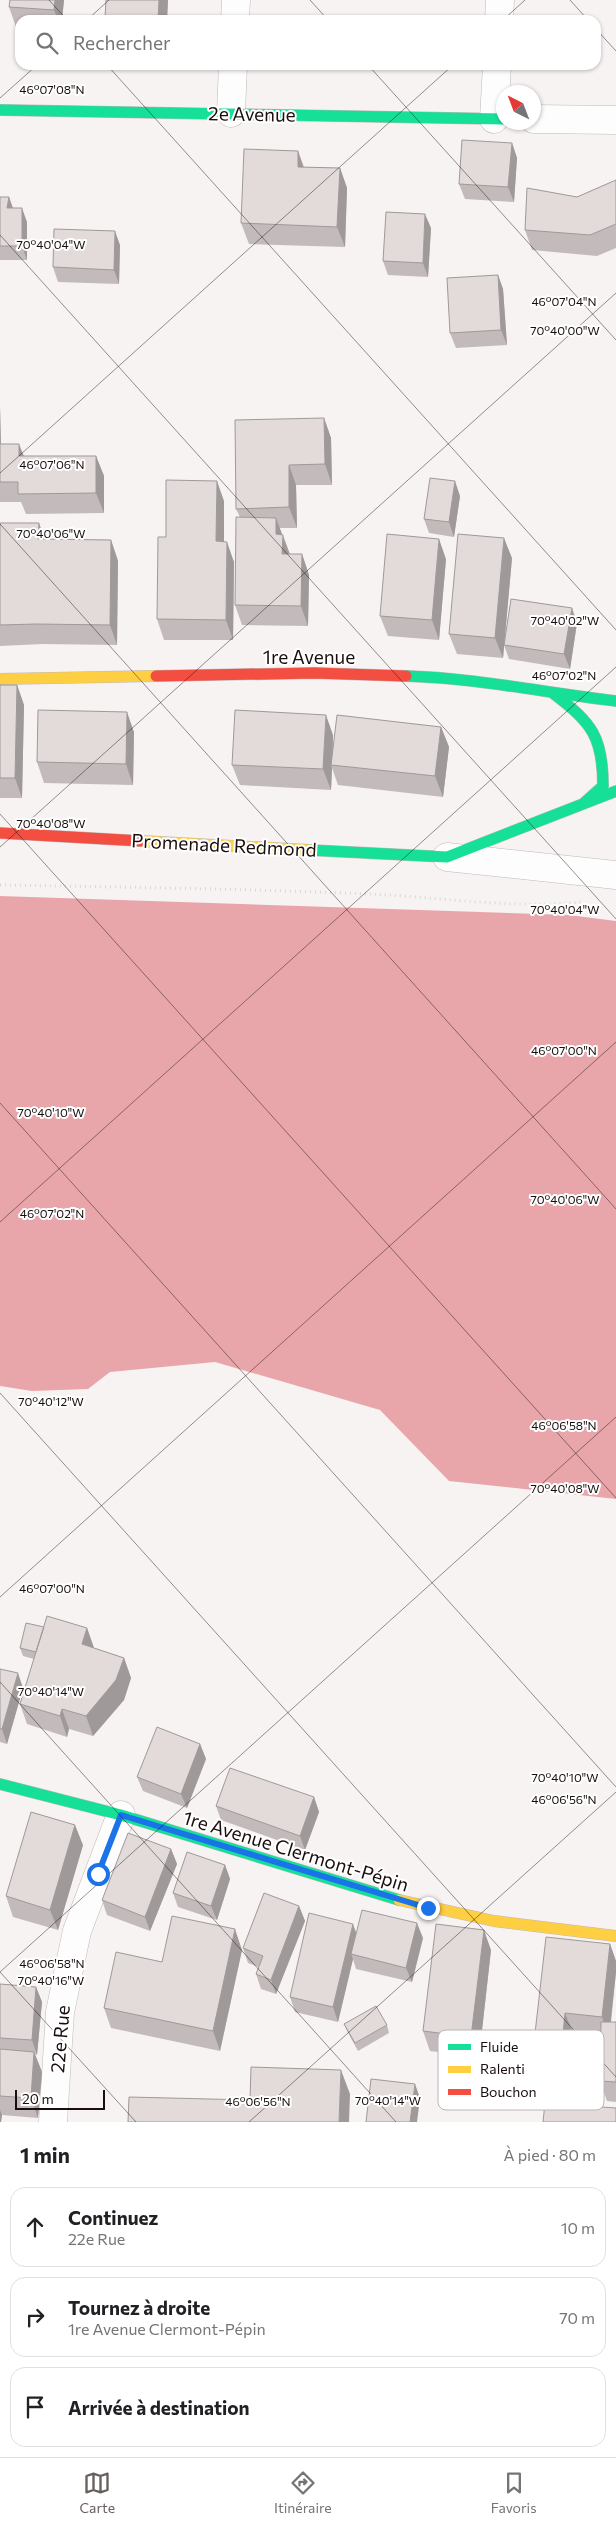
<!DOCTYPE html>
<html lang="fr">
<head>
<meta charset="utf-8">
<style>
  body { margin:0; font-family:Commissioner,sans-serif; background:#f6f6f6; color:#202124 }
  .compass { position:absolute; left:496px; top:85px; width:45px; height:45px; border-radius:50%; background:#fff; box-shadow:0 1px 4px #0004; rotate:318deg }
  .scale { position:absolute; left:15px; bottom:12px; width:90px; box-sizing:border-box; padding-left:5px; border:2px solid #190d0d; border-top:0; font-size:14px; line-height:18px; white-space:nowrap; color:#190d0d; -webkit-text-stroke:4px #fff; paint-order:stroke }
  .stop { position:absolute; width:15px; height:15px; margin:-11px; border:4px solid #1a73e8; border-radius:50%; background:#fff }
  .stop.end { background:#1a73e8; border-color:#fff; box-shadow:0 1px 5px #0008 }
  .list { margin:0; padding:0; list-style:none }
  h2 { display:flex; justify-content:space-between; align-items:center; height:65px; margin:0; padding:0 20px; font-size:21px }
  h2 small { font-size:16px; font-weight:400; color:#757577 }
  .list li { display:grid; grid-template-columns:32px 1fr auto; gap:15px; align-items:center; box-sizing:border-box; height:80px; margin:0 10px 10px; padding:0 10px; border:1px solid #e0e0e0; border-radius:15px }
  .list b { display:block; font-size:19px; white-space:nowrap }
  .list p { margin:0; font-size:16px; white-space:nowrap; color:#757577 }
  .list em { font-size:16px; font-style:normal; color:#757577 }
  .icon { flex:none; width:28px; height:28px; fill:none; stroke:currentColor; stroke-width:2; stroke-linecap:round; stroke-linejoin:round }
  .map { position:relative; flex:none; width:616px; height:2122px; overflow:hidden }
  .search { position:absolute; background:#fff; box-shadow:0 1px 4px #0004; left:15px; right:15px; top:15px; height:55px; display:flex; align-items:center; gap:12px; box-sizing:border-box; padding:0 18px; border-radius:15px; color:#757577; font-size:19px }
  .sheet { height:335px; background:#fff }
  nav { display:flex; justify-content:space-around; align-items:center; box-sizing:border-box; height:70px; border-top:1px solid #e0e0e0; background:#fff; font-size:14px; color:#757577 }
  nav a { display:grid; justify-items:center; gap:2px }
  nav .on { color:#675e5e }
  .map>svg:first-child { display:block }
</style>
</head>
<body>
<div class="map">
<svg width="616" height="2122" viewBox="0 0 616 2122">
  <rect width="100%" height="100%" fill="#f7f3f3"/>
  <path fill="#e9a6aa" d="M0,896L569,915L616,921V1499L449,1481L380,1410L215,1362L110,1372L88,1389L32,1391L0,1386Z"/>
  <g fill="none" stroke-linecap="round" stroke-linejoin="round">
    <defs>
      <path id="street" d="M235,20L236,0
        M499,20L500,0
        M231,113L233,65
        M494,119L497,65
        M534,119L616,120
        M447,857L616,875
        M53,2122L60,2012L77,1931L121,1815"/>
      <path id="fast" d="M0,110L504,119
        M406,676C477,678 546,693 616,701
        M554,694C592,723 603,737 603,786L584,803
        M309,850L447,857L616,791
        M0,1784L121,1815L399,1900"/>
      <path id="slow" d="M0,679L156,676
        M141,841L309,850
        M399,1900L494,1921L616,1936"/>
      <path id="jam" d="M156,676L314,673L406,676
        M0,833L141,841"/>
    </defs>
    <use href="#street" stroke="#c1b9b9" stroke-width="29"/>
    <use href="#fast" stroke="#c1b9b9" stroke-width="12"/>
    <use href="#slow" stroke="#c1b9b9" stroke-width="12"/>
    <use href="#jam" stroke="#c1b9b9" stroke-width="12"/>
    <path stroke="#d9d7d7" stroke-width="3" stroke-dasharray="1 4" stroke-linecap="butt" d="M0,885C123,887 247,889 370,894C440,897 511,909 581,902"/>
    <use href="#street" stroke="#fefdfd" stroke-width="28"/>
    <use href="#fast" stroke="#16e098" stroke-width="11"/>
    <use href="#slow" stroke="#ffcf43" stroke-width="11"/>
    <use href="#jam" stroke="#f24e42" stroke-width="11"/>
  </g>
  <path fill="#c3bbbb" d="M6,0H64L62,20H20V27H16L9,7L10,0Z
    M106,0H168L167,20H106L105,18Z
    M512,143L517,158L514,202L465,199L459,184Z
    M298,151L304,167L340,168L347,188L345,247L249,244L241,223Z
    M616,180V248L597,256L532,250L525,230L577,197Z
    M0,197H9L13,208L27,222V260H0Z
    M431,228L428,277L388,275L383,261Z
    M120,245L119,284L58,282L53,267Z
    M498,275L503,289L507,345L456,348L450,333Z
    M0,407L1,444L24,456H96L104,476V513L26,514L21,502H0Z
    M324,418L331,438L332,485H296L297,528H279L282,535H283L290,554H302L309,575L308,626L242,625L235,605L240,517L236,509Z
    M460,496L454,537L429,533L424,519Z
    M224,501V542L234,562L233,640H164L157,619L166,537Z
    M0,523L45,539L111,540L118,561L117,645L43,644L0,646Z
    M512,558L503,658L457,654L449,634Z
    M446,559L439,640L388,636L380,616Z
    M577,623L570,669L509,659L504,645Z
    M0,685H17L24,705L22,798H0Z
    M441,727L449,747L443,797L338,785L332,768L331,790L240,785L232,765L333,735V751Z
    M134,732L133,785L44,783L37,762Z
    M44,1627L87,1628L94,1648L124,1658L131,1678L124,1700L93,1736L69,1729L67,1737L27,1724L20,1704L34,1659L23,1656L20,1648Z
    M0,1669L23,1688L7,1744L0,1742Z
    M200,1744L206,1759L187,1808L143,1791L137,1777Z
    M314,1797L319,1812L305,1850L221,1820L216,1806Z
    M83,1845L58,1930L13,1917L6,1896Z
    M171,1849L177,1864L150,1931L107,1915L102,1900Z
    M225,1865L230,1879L217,1920L178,1907L173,1893Z
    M299,1906L305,1921L276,1994L261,1989L256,1974L259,1967L248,1963L243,1948Z
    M356,1933L423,1938L412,1982L356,1969L353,1959L338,2022L295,2012L290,1997Z
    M610,1944L616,1961V1972L611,2022H616V2102L607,2101L600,2081L601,2036L573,2033L569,2065L542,2062L534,2042Z
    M242,1950L220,2051L111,2028L104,2008L162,1962Z
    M491,1950L479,2057L430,2051L423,2031Z
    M0,1984L36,1987L42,2002L37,2055L35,2054L42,2072L38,2118L2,2115L1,2122H0Z
    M344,2024L387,2025L389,2033L358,2051L347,2031Z"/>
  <path fill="#9f9999" d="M55,0H64L62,20H58L54,10Z
    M159,0H168L167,20H158Z
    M512,143L517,158L514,202L508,187Z
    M298,151L305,172L298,167Z
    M340,168L347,188L345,247L337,227Z
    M9,197L14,212L7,208Z
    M22,208L27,222V260L22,246Z
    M425,214L431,228L428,277L423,263Z
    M115,231L120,245L119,284L114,270Z
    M498,275L503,289L507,345L501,330Z
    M0,407L1,449L0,447Z
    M324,418L331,438L332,485L325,464Z
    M19,444L27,464L19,456Z
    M96,456L104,476V513L96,493Z
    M289,465L296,485L297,528L289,507Z
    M217,481L224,501V562L216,541Z
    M455,481L460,496L454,537L449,522Z
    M276,518L290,555V574L276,534Z
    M39,523L46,543L38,539Z
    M504,538L512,558L503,658L495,638Z
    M439,539L446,559L439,640L432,620Z
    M111,540L118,561L117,645L110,625Z
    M227,542L234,562L233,640L226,620Z
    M302,554L309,575L308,626L301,606Z
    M572,608L577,623L570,669L564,654Z
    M17,685L24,705L22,798L15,778Z
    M127,712L134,732L133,785L126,764Z
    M326,715L333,735L332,765H331L332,768L331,790L323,769Z
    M441,727L449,747L443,797L435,776Z
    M87,1628L94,1648L82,1644Z
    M124,1658L131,1678L124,1700L93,1736L86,1716Z
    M18,1673L23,1688L7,1744L2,1729Z
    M62,1709L69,1729L67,1737L60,1716Z
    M200,1744L206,1759L187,1808L181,1794Z
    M314,1797L319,1812L305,1850L300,1836Z
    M75,1825L83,1845L58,1930L50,1910Z
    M171,1849L177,1864L150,1931L145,1917Z
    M225,1865L230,1879L217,1920L211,1906Z
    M299,1906L305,1921L276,1994L271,1980Z
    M417,1923L423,1938L412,1982L406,1968Z
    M353,1924L358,1938L351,1954L353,1959L338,2022L333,2007Z
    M235,1929L242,1950L220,2051L213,2031Z
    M484,1930L491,1950L479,2057L471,2037Z
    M610,1944L616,1961V1972L609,2037L602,2017Z
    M36,1987L42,2002L37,2055L32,2040Z
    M565,2013L573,2033L569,2065L562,2045Z
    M34,2052L42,2072L38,2118L31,2098Z
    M341,2070L350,2094L349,2122H339Z
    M415,2084L420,2098L417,2122H410Z
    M0,2110L2,2115L1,2122H0Z"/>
  <path fill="#e3dada" stroke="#9f9999" d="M10,0H55L54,10L9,7Z
    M106,0H159L158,20L105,18Z
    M462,140L512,143L508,187L459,184Z
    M244,149L298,151V167L340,168L337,227L241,223Z
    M616,180V224L590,235L525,230L527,188L577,197Z
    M0,197H9L7,208H22V246H0Z
    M386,212L425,214L423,263L383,261Z
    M54,229L115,231L114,270L53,267Z
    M498,275L501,330L450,333L447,278Z
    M324,418L325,464L289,465V507L236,509L235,420Z
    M0,444H19V456H96V493L18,494V482H0Z
    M430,478L455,481L449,522L424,519Z
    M166,480L217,481L216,541L227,542L226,620L157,619L158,537H166Z
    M236,517L276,518V534L283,535L282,554H302L301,606L235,605Z
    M0,523H39L38,539L111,540L110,625L36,624L0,625Z
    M387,534L439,539L432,620L380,616Z
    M458,534L504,538L495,638L449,634Z
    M511,599L572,608L564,654L504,645Z
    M0,685H17L15,778H0Z
    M38,710L127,712L126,764L37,762Z
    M235,710L326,715L323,769L232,765Z
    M337,715L441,727L435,776L331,765Z
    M47,1616L87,1628L82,1644L124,1658L116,1680L86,1716L62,1709L60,1716L20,1704Z
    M26,1623L44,1627L36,1652L20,1648Z
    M0,1669L18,1673L2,1729H0Z
    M157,1727L200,1744L181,1794L137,1777Z
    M230,1768L314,1797L300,1836L216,1806Z
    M31,1812L75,1825L50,1910L6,1896Z
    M128,1833L171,1849L145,1917L102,1900Z
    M187,1852L225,1865L211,1906L173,1893Z
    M264,1893L299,1906L271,1980L256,1974L263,1956L243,1948Z
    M362,1910L417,1923L406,1968L351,1954Z
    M309,1913L353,1924L333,2007L290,1997Z
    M172,1916L235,1929L213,2031L104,2008L116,1952L162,1962Z
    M436,1924L484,1930L471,2037L423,2031Z
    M546,1937L610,1944L602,2017L565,2013L562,2045L534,2042Z
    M0,1984L36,1987L32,2040L0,2038Z
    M376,2006L387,2025L355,2043L344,2024Z
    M601,2022H616V2082L600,2081Z
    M0,2049L34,2052L31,2098L0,2096Z
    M251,2067L341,2070L339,2122H128L129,2097L250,2100Z
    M371,2079L415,2084L410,2122H366Z
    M545,2103L616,2108V2122H543Z"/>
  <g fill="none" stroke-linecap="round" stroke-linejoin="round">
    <path stroke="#1a73e8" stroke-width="6" d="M98,1874L121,1815L428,1908"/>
  </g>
  <path fill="none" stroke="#190d0d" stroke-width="1" stroke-opacity="0.45" d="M49,0L67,20M310,0L328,20M570,0L588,20M87,20L109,0M503,20L525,0M596,29L616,51M107,65L616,630M368,65L616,340M0,98L37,65M0,235L616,919M0,473L453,65M0,524L616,1209M0,814L616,1498M0,847L616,293M0,1103L616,1787M0,1222L616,667M0,1393L616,2077M0,1597L616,1042M0,1682L396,2122M0,1972L136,2122M0,1972L616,1417M249,2122L616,1792"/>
  <g text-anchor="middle" stroke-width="4" stroke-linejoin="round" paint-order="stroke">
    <g font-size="19" fill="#190d0d" stroke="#fff">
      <text transform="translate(252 114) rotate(1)" y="7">2e Avenue</text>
      <text x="309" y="664">1re Avenue</text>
      <text transform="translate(224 845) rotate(3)" y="7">Promenade Redmond</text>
      <text transform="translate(296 1851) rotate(17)" y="7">1re Avenue Clermont-Pépin</text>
      <text transform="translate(60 2039) rotate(-85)" y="7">22e Rue</text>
    </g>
  </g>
  <rect x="438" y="2030" width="166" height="80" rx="8" fill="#fff" stroke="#bab6b6" stroke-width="1"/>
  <rect x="448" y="2044" width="23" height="6" fill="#16e098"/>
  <rect x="448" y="2066" width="23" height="7" fill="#ffcf43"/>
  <rect x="448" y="2089" width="23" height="6" fill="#f24e42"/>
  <g font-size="14" fill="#190d0d">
    <text x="480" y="2052">Fluide</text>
    <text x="480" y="2074">Ralenti</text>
    <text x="480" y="2097">Bouchon</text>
  </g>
  <g font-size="12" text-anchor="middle" fill="#190d0d" stroke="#fff" stroke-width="4" stroke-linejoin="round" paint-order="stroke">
    <text x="52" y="94">46°07'08"N</text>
    <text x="51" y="249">70°40'04"W</text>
    <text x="564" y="306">46°07'04"N</text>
    <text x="565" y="335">70°40'00"W</text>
    <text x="52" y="469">46°07'06"N</text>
    <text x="51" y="538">70°40'06"W</text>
    <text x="565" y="625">70°40'02"W</text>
    <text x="564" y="680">46°07'02"N</text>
    <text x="51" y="828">70°40'08"W</text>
    <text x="565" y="914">70°40'04"W</text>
    <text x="564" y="1055">46°07'00"N</text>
    <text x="51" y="1117">70°40'10"W</text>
    <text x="565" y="1204">70°40'06"W</text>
    <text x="52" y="1218">46°07'02"N</text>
    <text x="51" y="1406">70°40'12"W</text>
    <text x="564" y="1430">46°06'58"N</text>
    <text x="565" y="1493">70°40'08"W</text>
    <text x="52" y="1593">46°07'00"N</text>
    <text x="51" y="1696">70°40'14"W</text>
    <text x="565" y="1782">70°40'10"W</text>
    <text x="564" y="1804">46°06'56"N</text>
    <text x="52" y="1968">46°06'58"N</text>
    <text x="51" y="1985">70°40'16"W</text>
    <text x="388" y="2105">70°40'14"W</text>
    <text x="258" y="2106">46°06'56"N</text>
  </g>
</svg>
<svg class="compass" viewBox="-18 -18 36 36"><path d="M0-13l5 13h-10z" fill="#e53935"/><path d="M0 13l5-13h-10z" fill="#757577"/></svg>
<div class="scale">20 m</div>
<div class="stop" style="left:98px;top:1874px"></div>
<div class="stop end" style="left:428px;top:1908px"></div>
<div class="search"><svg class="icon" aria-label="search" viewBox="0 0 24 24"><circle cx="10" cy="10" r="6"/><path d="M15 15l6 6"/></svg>Rechercher</div>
</div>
<section class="sheet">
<h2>1 min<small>À pied · 80 m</small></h2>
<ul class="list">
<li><svg class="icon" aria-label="ahead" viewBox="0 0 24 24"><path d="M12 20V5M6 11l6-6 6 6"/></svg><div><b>Continuez</b><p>22e Rue</p></div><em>10 m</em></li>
<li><svg class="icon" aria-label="right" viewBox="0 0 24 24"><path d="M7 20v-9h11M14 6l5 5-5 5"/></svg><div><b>Tournez à droite</b><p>1re Avenue Clermont-Pépin</p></div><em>70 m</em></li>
<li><svg class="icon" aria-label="arrive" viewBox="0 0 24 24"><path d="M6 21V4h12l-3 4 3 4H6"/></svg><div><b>Arrivée à destination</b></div></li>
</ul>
</section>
<nav>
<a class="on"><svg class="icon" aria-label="map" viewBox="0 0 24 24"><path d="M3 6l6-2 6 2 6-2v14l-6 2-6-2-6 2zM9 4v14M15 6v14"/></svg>Carte</a>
<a><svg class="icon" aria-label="directions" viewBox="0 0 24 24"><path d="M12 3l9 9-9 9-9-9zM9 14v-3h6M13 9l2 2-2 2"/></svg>Itinéraire</a>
<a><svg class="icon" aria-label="saved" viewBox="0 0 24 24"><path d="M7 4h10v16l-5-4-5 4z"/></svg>Favoris</a>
</nav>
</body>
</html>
